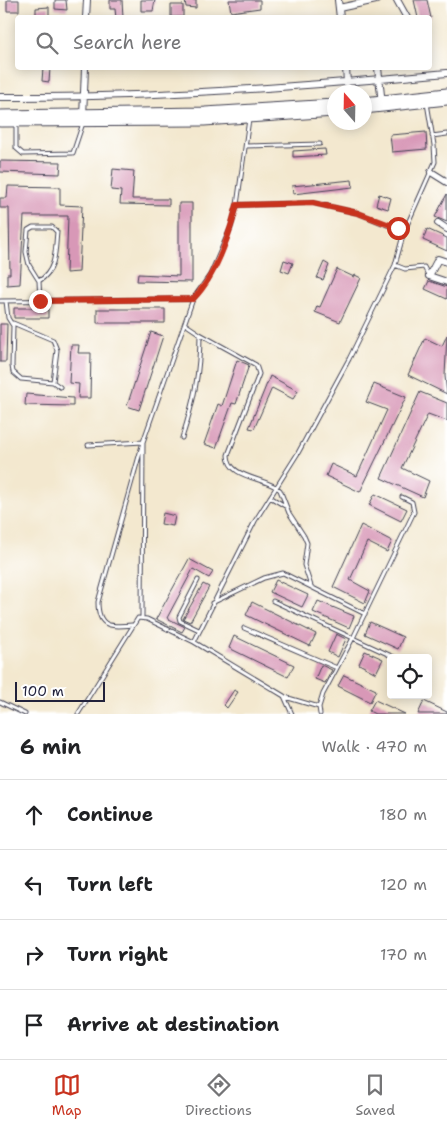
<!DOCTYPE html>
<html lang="en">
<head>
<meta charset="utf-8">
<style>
  body { margin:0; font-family:"Shantell Sans",sans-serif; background:#f2f2f2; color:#202124 }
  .controls { position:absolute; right:15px; bottom:15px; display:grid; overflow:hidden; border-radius:5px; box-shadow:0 2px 12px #0003 }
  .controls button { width:45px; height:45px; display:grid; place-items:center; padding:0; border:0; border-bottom:1px solid #e0e0e0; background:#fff; color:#202124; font:25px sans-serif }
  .compass { position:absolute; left:327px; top:85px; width:45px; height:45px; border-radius:50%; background:#fff; box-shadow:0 2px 12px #0003; rotate:340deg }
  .scale { position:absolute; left:15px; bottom:12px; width:90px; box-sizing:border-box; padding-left:5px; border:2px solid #22223b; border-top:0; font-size:14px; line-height:18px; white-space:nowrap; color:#22223b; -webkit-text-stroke:4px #fff; paint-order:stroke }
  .stop { position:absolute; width:15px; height:15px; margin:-11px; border:4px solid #c8321e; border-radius:50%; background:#fff }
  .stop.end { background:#c8321e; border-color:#fff; box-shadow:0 1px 5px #0008 }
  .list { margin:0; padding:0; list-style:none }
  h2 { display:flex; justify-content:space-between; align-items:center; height:65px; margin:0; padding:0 20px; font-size:21px }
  h2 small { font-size:16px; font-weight:400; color:#757577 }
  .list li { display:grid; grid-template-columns:32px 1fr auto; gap:15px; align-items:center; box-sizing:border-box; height:70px; padding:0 20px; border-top:1px solid #e0e0e0 }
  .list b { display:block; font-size:19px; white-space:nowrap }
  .list em { font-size:16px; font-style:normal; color:#757577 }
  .icon { flex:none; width:28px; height:28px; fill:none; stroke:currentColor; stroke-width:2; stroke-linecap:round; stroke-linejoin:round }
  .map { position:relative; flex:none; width:447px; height:714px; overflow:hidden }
  .search { position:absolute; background:#fff; box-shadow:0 2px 12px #0003; left:15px; right:15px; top:15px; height:55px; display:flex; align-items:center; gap:12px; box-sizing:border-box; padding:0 18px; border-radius:5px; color:#757577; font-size:19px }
  .sheet { height:345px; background:#fff }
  nav { display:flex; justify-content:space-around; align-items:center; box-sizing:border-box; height:70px; border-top:1px solid #e0e0e0; background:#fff; font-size:14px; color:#757577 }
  nav a { display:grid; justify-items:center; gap:2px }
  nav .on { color:#c8321e }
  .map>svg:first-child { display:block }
</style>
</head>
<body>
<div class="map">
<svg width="447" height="714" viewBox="0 0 447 714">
  <rect width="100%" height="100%" fill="#fff"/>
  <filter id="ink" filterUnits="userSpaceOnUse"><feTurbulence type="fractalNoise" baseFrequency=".02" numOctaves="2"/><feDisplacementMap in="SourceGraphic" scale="10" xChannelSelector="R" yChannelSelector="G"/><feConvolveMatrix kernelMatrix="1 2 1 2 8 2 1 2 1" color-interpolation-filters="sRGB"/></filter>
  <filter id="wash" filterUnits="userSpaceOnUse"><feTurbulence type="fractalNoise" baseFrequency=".0096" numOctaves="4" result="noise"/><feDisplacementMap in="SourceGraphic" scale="20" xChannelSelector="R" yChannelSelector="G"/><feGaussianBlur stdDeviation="1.12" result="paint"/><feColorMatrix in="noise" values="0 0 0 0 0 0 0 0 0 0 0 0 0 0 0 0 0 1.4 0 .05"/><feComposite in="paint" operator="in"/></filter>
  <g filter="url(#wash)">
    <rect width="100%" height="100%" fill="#f3e8cf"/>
    <g id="blocks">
      <path fill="#d898b7" d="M7,0H19V11H7Z
        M55,0H66L67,10L55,9Z
        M110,0H122L123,18H116L115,9H110Z
        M141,0H155L153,11H141Z
        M185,0H196V8L186,7Z
        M229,0H260V8L231,12Z
        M414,0H427L431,18H418Z
        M171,5H183V17H171Z
        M49,7V18H36V8Z
        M43,68H50L49,82L42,81Z
        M426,132L427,149L392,152L390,135Z
        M325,149L326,155L293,157V151Z
        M0,161L61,162L60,174L0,172Z
        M113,169L134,171L132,199H169V205L120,204L121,191L111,190Z
        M352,180L353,187L293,194L292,186Z
        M8,186L60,187V205L82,206L79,272L66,273L68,216H24L20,284L7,285V274H10L9,208H0V198H7Z
        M379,194L391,198L388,209L376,205Z
        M447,194V222L435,217Z
        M179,203H192V282L137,281L138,274L179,276Z
        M427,229L447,238V251L423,240Z
        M284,260L293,263L289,273L281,270Z
        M324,262L329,265L323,280L317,278Z
        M337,269L354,277L355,275L361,278L340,322L315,312L317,306L320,307Z
        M429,281L447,287V299L425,289Z
        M14,308H48V318H14Z
        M97,309H165V323H97Z
        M0,324H7L6,362H0Z
        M151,332L163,336L139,410L127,406Z
        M447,335L445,376L447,394L408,375L425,338L442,346Z
        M71,345H79L78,353H91L90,398H78L79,384L69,383Z
        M237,360L249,365L236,404L232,403L216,448L204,444L218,404L222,406Z
        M270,376L298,391L293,399L272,388L254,429L249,428Z
        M374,384L406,397L360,492L326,476L331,464L357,476L387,410L366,402Z
        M420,392L447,403V421L428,414L402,468L429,481L423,497L381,478Z
        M26,394L73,398V406L25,405Z
        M375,494L407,509L401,521L369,505Z
        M163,513L175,516L173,526L161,524Z
        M361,525L392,541L387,552L367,542L350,580L370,591L365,603L333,587Z
        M189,559L213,572L209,578L193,569L167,618L185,627L182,632L156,619Z
        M276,580L308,595L302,607L270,592Z
        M203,584L209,587L190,622L183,619Z
        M318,601L354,616L349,628L313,612Z
        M252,602L316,634L310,646L246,615Z
        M370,622L403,637L398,649L365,634Z
        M336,634L346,639L338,657L328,652Z
        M234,636L294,665L288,677L229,648Z
        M365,651L383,659L376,673L359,664Z
        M321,665L332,670L325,683L315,679Z
        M344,675L376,690L370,702L338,686Z
        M234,690L238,692L227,708L224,705Z
        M375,700L405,714H375L369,711Z
        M424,701L447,712V714H418Z"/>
    </g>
  </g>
  <g filter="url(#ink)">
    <use href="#blocks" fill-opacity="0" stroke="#414051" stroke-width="1"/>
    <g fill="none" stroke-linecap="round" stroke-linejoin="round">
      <defs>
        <path id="lane" d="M16,123V148L23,154L73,153L83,123
          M432,136L447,134
          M246,146L320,144
          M404,232L435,162L434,145L427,103
          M395,265L405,269L424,267L428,275
          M39,281C57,270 55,250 57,232L52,227H33L28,230L26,252L29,265L39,281L40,301
          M0,301L193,299L210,275L231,227L237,205L249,119
          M6,301L8,318L13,326L12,366L13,372L21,379L53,382L60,387
          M13,323L53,340L57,350L53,382
          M200,334L256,365L259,374L228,455C228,479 266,477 280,490L289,513L304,536L307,543L304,565L311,586
          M182,438C194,401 200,373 200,334L185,324
          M88,445L143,442L142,617
          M270,497L285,506
          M198,580L179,617L180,621L199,630
          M273,601L396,658
          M212,603L264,578L283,573L365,614
          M132,625C111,627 98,628 98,602L143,442L193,299
          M244,628L337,668
          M194,642L284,696L292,714
          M285,697L319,707
          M0,702L25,714
          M78,714L138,618L147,619L194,642L255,521L298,453L349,359L395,265L404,232L358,213L313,203L237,205
          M320,714L319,707L323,694L353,638L414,512L412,502L402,497"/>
        <path id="street" d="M338,0L340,18
          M397,0L407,18
          M339,8L376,0
          M86,18L87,0
          M346,68L347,83
          M378,68L382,104
          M0,97C150,98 298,87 447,73
          M83,117L85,68
          M431,172L447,182
          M438,223L447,229
          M447,262L438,259L429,276L447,282"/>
        <path id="secondary" d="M364,102L447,93
          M364,109L447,100
          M0,115L205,112L334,104
          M0,122L204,121L334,112"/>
      </defs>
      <use href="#lane" stroke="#414051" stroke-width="5"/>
      <use href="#street" stroke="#414051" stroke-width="8"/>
      <use href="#secondary" stroke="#414051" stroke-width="11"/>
      <use href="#lane" stroke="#fff" stroke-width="3"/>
      <use href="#street" stroke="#fff" stroke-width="6"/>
      <use href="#secondary" stroke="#fff" stroke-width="9"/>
    </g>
  </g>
  <g fill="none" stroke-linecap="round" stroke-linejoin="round" filter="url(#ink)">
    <path stroke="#c8321e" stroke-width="6" d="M40,301L193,299C216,276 229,236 237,205L313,203L358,213L398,228"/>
  </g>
</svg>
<div class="controls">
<button><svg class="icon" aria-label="locate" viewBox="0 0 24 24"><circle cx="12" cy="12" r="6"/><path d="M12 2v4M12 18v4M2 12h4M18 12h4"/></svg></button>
</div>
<svg class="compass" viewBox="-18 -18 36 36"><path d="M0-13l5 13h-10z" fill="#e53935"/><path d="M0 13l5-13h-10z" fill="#757577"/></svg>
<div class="scale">100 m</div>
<div class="stop" style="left:398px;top:228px"></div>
<div class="stop end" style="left:40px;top:301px"></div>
<div class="search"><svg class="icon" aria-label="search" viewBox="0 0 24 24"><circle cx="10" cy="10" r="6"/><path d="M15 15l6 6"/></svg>Search here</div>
</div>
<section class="sheet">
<h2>6 min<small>Walk · 470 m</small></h2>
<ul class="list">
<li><svg class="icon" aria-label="ahead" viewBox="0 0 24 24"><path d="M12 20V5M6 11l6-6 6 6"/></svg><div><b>Continue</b></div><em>180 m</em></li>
<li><svg class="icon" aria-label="left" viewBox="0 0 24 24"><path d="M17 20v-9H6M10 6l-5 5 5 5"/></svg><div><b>Turn left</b></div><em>120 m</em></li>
<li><svg class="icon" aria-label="right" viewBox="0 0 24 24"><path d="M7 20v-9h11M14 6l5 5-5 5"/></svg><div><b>Turn right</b></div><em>170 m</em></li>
<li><svg class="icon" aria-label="arrive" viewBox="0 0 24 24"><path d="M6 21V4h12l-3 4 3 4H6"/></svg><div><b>Arrive at destination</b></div></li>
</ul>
</section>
<nav>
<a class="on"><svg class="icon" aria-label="map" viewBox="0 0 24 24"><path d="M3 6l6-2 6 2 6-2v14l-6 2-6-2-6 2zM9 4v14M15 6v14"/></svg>Map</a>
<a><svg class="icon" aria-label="directions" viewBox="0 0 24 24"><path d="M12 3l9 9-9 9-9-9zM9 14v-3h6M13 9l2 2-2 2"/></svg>Directions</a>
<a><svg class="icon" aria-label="saved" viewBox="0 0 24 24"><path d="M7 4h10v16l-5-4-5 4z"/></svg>Saved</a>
</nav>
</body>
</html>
